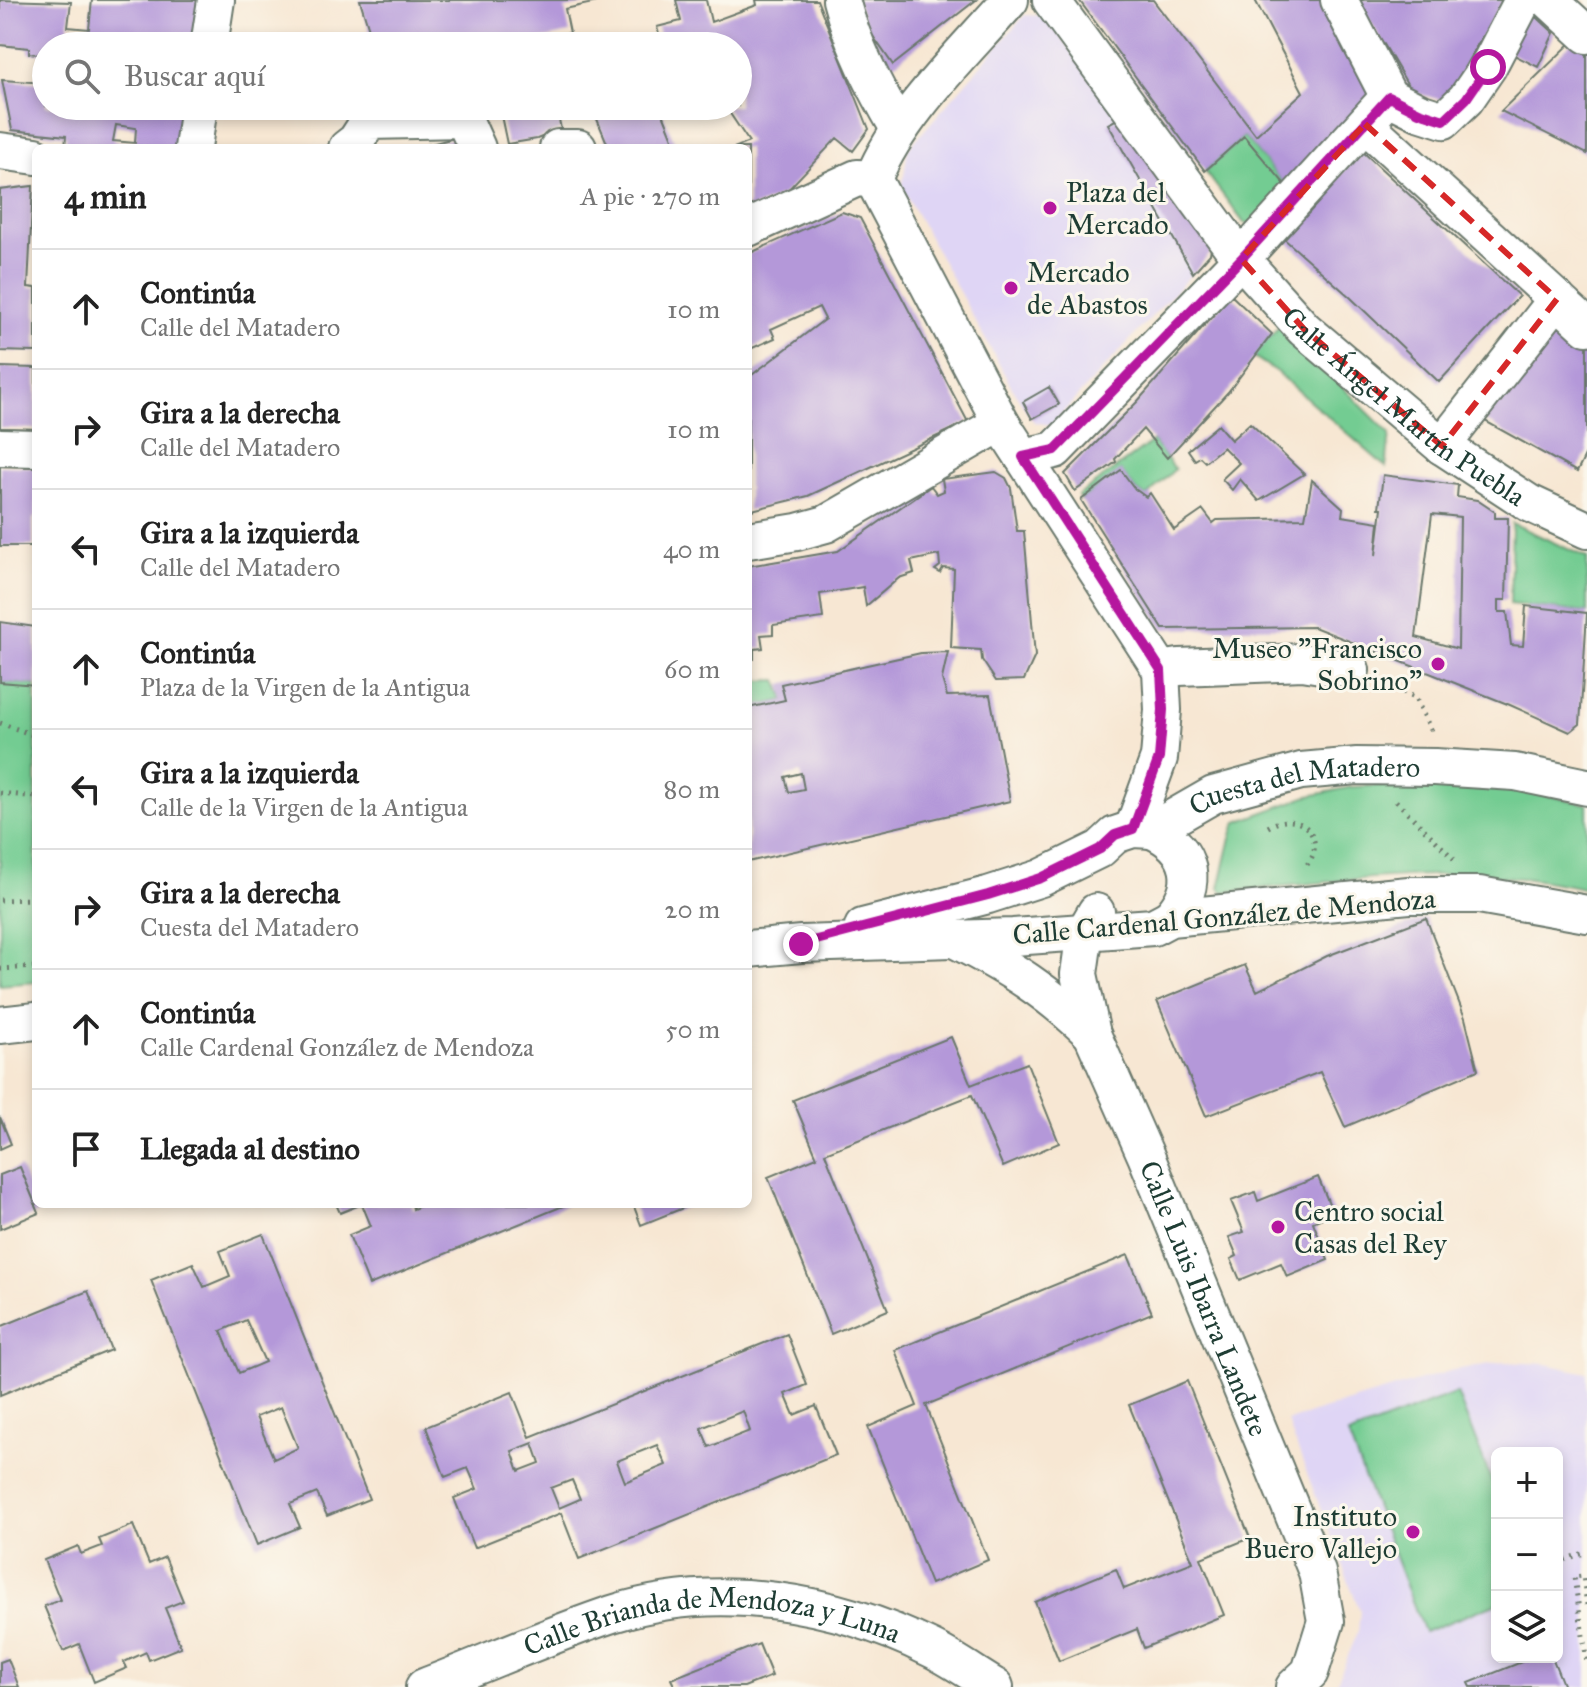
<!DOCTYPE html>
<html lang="es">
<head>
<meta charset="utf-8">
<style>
  body { margin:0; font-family:"IM FELL Great Primer",serif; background:#f2f2f2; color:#222 }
  .controls { position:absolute; right:24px; bottom:24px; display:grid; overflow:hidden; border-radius:12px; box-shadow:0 4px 12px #0003 }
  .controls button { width:72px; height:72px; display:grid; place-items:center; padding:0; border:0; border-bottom:2px solid #e0e0e0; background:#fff; color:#222; font:40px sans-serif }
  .stop { position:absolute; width:24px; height:24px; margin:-18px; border:6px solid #b5179e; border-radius:50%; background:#fff }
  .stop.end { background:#b5179e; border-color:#fff; box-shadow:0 2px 8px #0008 }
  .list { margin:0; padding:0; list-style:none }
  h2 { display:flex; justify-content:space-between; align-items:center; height:104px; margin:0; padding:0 32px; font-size:34px }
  h2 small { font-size:26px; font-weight:400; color:#767676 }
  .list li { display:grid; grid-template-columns:52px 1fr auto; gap:24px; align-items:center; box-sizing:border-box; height:120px; padding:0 32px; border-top:2px solid #e0e0e0 }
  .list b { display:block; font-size:30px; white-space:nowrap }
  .list p { margin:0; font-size:26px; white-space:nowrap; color:#767676 }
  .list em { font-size:26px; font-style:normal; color:#767676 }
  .icon { flex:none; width:44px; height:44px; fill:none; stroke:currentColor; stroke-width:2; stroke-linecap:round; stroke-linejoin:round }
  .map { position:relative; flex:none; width:1587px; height:1687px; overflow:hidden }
  .search { position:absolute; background:#fff; box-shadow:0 4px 12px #0003; left:32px; top:32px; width:720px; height:88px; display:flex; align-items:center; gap:20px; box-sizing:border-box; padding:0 28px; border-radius:44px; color:#767676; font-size:30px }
  .panel { position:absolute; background:#fff; box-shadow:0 4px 12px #0003; left:32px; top:144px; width:720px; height:1064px; border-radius:12px }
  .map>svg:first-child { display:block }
</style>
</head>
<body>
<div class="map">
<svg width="1587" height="1687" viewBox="0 0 1587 1687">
  <rect width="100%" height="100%" fill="#fbf7ec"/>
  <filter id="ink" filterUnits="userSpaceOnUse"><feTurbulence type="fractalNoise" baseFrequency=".0125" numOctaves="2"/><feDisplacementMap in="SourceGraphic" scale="16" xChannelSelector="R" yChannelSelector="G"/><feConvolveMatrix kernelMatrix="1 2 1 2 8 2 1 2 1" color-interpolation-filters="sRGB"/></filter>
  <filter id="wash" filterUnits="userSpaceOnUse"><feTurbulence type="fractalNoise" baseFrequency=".006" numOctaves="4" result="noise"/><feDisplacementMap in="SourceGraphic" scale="32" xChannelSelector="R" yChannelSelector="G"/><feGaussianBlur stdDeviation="1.8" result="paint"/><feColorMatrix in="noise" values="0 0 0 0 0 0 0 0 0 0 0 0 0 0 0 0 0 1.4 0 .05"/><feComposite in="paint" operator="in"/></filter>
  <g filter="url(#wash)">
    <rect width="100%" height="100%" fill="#f7e7d3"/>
    <path fill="#dfd5f5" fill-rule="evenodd" d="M1025,15L1046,16L1212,243L1210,254L1051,425L1034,422L1015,393L902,188L908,149Z
      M1504,1362L1546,1364L1587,1373V1687H1335L1358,1632L1360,1611L1287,1421L1453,1370ZM1497,1453H1557V1657H1497Z"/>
    <path fill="#73cc92" stroke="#498463" stroke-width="2" d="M1244,136L1288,188L1255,224L1244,223L1205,171Z
      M1280,325L1390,434L1386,467L1278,373L1253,356Z
      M1153,441L1175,469L1146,497L1135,489L1121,471L1081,500L1078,496Z
      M1512,523L1587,558V613L1510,604Z
      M777,680L785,700L748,708V681Z
      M0,682L36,685V982L0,985Z
      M1444,782L1509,787L1587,804V889C1468,861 1344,881 1224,892L1219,888C1224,872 1230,833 1237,822L1305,797L1351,787Z
      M1457,1393L1497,1495V1603L1424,1632L1348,1435Z"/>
    <g id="blocks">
      <path fill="#b498d9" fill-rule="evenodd" d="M0,0L71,2L68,27L89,29L92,0H200L195,46L80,45L46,46V55L29,53V48L0,45Z
        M360,0H602V1L565,9L570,33L541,39L543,46H374Z
        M676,0H706L711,22L757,5L756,0H817L869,129L853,151L837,138L783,195L748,210V148H734L749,142L725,106H738V46H662L657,27L681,21Z
        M857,0H976L893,65L866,26Z
        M1079,0H1153L1256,135L1303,92L1255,0H1323L1376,94L1288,188L1244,136L1205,171Z
        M1358,0H1503L1445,101L1412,92Z
        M1525,6L1554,33L1538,67L1506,51Z
        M1578,36L1587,44V154L1501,111Z
        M2,80L46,83V106H188L183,148H65L66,136L12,130ZM116,125L136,128L135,143L113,141Z
        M499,106H556L561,129L537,139L507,144Z
        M634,106H660L677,148H609L597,119Z
        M1119,118L1212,243L1210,254L1193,273L1108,124Z
        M455,138L459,148H418V147Z
        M1362,151L1519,296L1439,382L1350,297L1283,238Z
        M33,186L28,287L36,288V352L0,351V190Z
        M842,212L860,218L968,422L808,496L748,511V378L825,319L819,307L771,329L775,338L748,350V254Z
        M1231,295L1272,334L1228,392L1167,458L1143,429L1115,459L1116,462L1075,491L1065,474L1137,402Z
        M1556,319L1587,342V452L1577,472L1483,420Z
        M0,367L36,368V429L0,428Z
        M1049,387L1059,404L1032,419L1023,402Z
        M1250,423L1304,474L1259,501L1240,479L1232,490L1222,479L1239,463L1223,447L1205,462L1200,457L1195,460L1188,450L1218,425L1231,440Z
        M0,466L36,467V518H33V546H0Z
        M1121,470L1135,489L1146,497L1150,493L1174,530L1203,510L1213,523L1217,520L1305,518L1312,480L1343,508L1342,516L1379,522L1376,555L1382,508H1379L1383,475L1458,485L1457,497L1477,500L1495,512V518H1508L1506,600H1499V612H1507L1511,645L1523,646L1526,606L1587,613L1580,724L1570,732L1510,705L1314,627L1163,629L1081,500ZM1432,514L1460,517L1458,649L1416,637Z
        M996,472L1006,478L1011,488L1017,531H1024L1035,656L1024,680L996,681L982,660L981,650L951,648L954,569L943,568L940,573L935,570L940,566L939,555L911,561L914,573L899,578L866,606L863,587L820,594L823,618L773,625V634L761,635L763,648L754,649V659H748V566L838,551L931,486L937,494L944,491L942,479Z
        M0,622L36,627V685L0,682Z
        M948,652L942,679L947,696L990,695L1010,801L748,862V708L785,700L781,684L921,653ZM801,773L804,789L789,792L785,777Z
        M1426,918L1465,1018L1478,1070L1345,1127L1320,1072L1206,1116L1157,1001L1245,965L1257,991L1327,956Z
        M951,1037L971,1085L1027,1063L1059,1143L1003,1167L972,1095L825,1153L888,1310L831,1334L768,1177L817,1157L793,1100Z
        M0,1117L11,1144L0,1149Z
        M20,1167L39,1213L0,1229V1175Z
        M1318,1177L1333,1213L1313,1222L1328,1260L1287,1277L1281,1263L1240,1280L1231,1259L1237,1256L1229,1237L1244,1232L1231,1201L1255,1192L1258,1201Z
        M336,1204H412L413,1209L425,1204H568L369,1285L349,1235L371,1226L362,1204L340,1213Z
        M633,1204H693L641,1225Z
        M263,1234L369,1499L327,1516L317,1493L290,1504L300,1527L257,1545L151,1280L193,1263L204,1287L230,1276L220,1251ZM246,1320L265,1362L239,1373L221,1331ZM281,1407L298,1448L274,1459L256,1417Z
        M1128,1255L1152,1313L926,1405L988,1560L931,1584L868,1427L917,1406L895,1350Z
        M88,1291L111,1350L0,1395V1327Z
        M787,1334L807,1385L785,1394L794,1415L816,1406L836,1455L579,1559L561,1513L474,1548L454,1498L477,1489L468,1468L445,1477L426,1427L512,1392L530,1437ZM743,1411L750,1431L709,1447L701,1428ZM533,1443L540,1463L519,1471L512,1451ZM657,1445L666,1465L625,1482L617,1461ZM572,1480L580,1499L559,1508L551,1488Z
        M1187,1381L1250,1538L1201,1558L1224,1615L1144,1648L1137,1629L1059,1661L1035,1602L1116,1569L1124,1589L1193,1562L1129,1405Z
        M133,1525L149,1564L165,1557L183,1601L165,1608L181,1647L149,1660L146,1652L124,1662L127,1668L94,1682L79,1644L63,1651L44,1606L60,1600L44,1560L78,1546L81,1554L102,1546L99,1539Z
        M759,1644L772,1676L744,1687H675L671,1679Z
        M1534,1657H1552L1564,1687H1471L1469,1683Z
        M8,1659L19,1687H0V1662Z"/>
    </g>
  </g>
  <g filter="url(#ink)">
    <use href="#blocks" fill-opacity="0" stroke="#6b786c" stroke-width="2"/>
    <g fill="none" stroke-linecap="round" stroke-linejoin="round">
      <defs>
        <g id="street">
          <path d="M841,0C853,46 875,88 899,129"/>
          <path id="s1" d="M1051,0L1241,259L1304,329L1442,446L1529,503L1587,530"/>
          <path d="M1339,0L1389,97"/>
          <path d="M1549,0L1587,35"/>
          <path d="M209,46L216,0"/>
          <path d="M1365,124L1587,327"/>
          <path d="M193,148L199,106"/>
          <path d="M347,148L356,141L369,121L464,119L477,148"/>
          <path d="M558,148H578"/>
          <path d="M0,151L36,156"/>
          <path d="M873,179L1001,423L1161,670L1163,710L1159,758L1133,829"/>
          <path d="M873,179C900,113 963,54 1010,0"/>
          <path d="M748,228L857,178L873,179"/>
          <path d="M1442,446L1557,299"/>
          <path d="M0,447L36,448"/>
          <path d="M1023,457L1055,450L1241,259L1389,97L1419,112L1444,120L1466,99L1488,67L1523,0"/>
          <path d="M748,540L797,532L826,524L1001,423"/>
          <path d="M1161,670L1179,667L1303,662L1351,670"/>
          <path d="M1152,830C1193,849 1200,885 1170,918"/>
          <path id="s2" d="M1096,912L1085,931L1079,974L1092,1034L1146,1156L1317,1572L1326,1621L1310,1672L1294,1687"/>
          <path id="s3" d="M863,927L988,895L1041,878L1100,849L1115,835L1133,829L1152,830L1213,795L1301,771L1357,766L1435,767L1515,772L1587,787"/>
          <path d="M956,940C1012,969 1046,990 1092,1034"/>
          <path d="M748,949L801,944L1013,937L1153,927L1170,918L1409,895H1479L1587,914"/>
          <path d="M0,1025L36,1021"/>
          <path id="s4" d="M424,1687C487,1663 549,1635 612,1614C718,1580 835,1601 932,1649C954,1660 975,1675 995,1687"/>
        </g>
      </defs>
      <use href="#street" stroke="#6b786c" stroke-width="40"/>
      <path stroke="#6b786c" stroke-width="5" stroke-dasharray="2 6" stroke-linecap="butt" d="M1381,683L1415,697L1431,730V735
        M0,723L36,736
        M0,793L36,797
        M1396,801L1454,859
        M1268,827C1301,807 1331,841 1304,868
        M0,900L36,899
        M0,969L36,967
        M1557,1562L1587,1552
        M1587,1605L1583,1576L1574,1577L1587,1662"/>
      <use href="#street" stroke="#fff" stroke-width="36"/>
    </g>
  </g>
  <g fill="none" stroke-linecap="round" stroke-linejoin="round" filter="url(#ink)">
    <path stroke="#b5179e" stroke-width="10" d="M801,944L988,895L1041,878L1100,849L1115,835L1133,829L1159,758L1163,710L1161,670L1023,457L1055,450L1241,259L1389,97L1419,112L1444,120L1466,99L1488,67"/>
  </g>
  <path fill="none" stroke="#d62828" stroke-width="6" stroke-dasharray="16 10" stroke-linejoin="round" d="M1365,124L1557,299L1442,446L1304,329L1241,259Z"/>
  <g fill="#b5179e" stroke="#fbf7ec" stroke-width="3">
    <circle cx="1050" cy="208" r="8"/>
    <circle cx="1011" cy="288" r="8"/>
    <circle cx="1438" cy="664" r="8"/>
    <circle cx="1278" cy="1227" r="8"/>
    <circle cx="1413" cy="1532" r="8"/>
  </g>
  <g text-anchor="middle" stroke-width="6" stroke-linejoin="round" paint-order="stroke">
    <g font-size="28" fill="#1f3d34" stroke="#fbf7ec" text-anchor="start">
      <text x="1066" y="202">Plaza del<tspan x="1066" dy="32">Mercado</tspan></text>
      <text x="1027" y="282">Mercado<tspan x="1027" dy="32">de Abastos</tspan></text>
      <text x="1422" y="658" text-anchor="end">Museo "Francisco<tspan x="1422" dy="32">Sobrino"</tspan></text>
      <text x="1294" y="1221">Centro social<tspan x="1294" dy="32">Casas del Rey</tspan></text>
      <text x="1397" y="1526" text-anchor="end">Instituto<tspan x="1397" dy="32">Buero Vallejo</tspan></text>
    </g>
    <g font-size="28" fill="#1f3d34" stroke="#fbf7ec">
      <text dy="10" stroke="none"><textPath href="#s1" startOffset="542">Calle Ángel Martín Puebla</textPath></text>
      <text dy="10" stroke="none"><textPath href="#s3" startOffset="472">Cuesta del Matadero</textPath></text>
      <text transform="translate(1224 916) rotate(-5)" y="10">Calle Cardenal González de Mendoza</text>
      <text dy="10" stroke="none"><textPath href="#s2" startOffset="414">Calle Luis Ibarra Landete</textPath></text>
      <text dy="10" stroke="none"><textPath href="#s4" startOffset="302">Calle Brianda de Mendoza y Luna</textPath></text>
    </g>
  </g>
</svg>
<div class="controls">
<button>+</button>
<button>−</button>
<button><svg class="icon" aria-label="layers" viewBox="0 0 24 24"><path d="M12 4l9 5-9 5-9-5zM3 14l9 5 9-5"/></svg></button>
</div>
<div class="stop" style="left:1488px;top:67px"></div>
<div class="stop end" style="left:801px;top:944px"></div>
<div class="search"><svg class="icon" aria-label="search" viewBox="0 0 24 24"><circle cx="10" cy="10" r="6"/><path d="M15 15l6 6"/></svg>Buscar aquí</div>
<section class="panel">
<h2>4 min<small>A pie · 270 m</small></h2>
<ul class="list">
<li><svg class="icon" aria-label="ahead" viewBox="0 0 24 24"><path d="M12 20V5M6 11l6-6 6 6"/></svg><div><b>Continúa</b><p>Calle del Matadero</p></div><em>10 m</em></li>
<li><svg class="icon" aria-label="right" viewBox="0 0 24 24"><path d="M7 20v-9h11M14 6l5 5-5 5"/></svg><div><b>Gira a la derecha</b><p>Calle del Matadero</p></div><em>10 m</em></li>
<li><svg class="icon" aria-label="left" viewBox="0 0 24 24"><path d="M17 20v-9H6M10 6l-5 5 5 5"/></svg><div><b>Gira a la izquierda</b><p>Calle del Matadero</p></div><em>40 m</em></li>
<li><svg class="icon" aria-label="ahead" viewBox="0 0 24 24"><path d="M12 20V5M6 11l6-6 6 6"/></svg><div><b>Continúa</b><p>Plaza de la Virgen de la Antigua</p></div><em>60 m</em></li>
<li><svg class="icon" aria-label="left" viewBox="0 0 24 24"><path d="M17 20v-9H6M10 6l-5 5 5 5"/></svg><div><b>Gira a la izquierda</b><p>Calle de la Virgen de la Antigua</p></div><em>80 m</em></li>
<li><svg class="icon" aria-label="right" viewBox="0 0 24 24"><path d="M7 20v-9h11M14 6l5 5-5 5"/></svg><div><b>Gira a la derecha</b><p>Cuesta del Matadero</p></div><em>20 m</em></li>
<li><svg class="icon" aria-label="ahead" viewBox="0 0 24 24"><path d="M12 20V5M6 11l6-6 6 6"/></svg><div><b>Continúa</b><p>Calle Cardenal González de Mendoza</p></div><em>50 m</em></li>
<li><svg class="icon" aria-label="arrive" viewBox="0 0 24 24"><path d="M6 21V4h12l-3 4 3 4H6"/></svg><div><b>Llegada al destino</b></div></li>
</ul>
</section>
</div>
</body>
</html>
